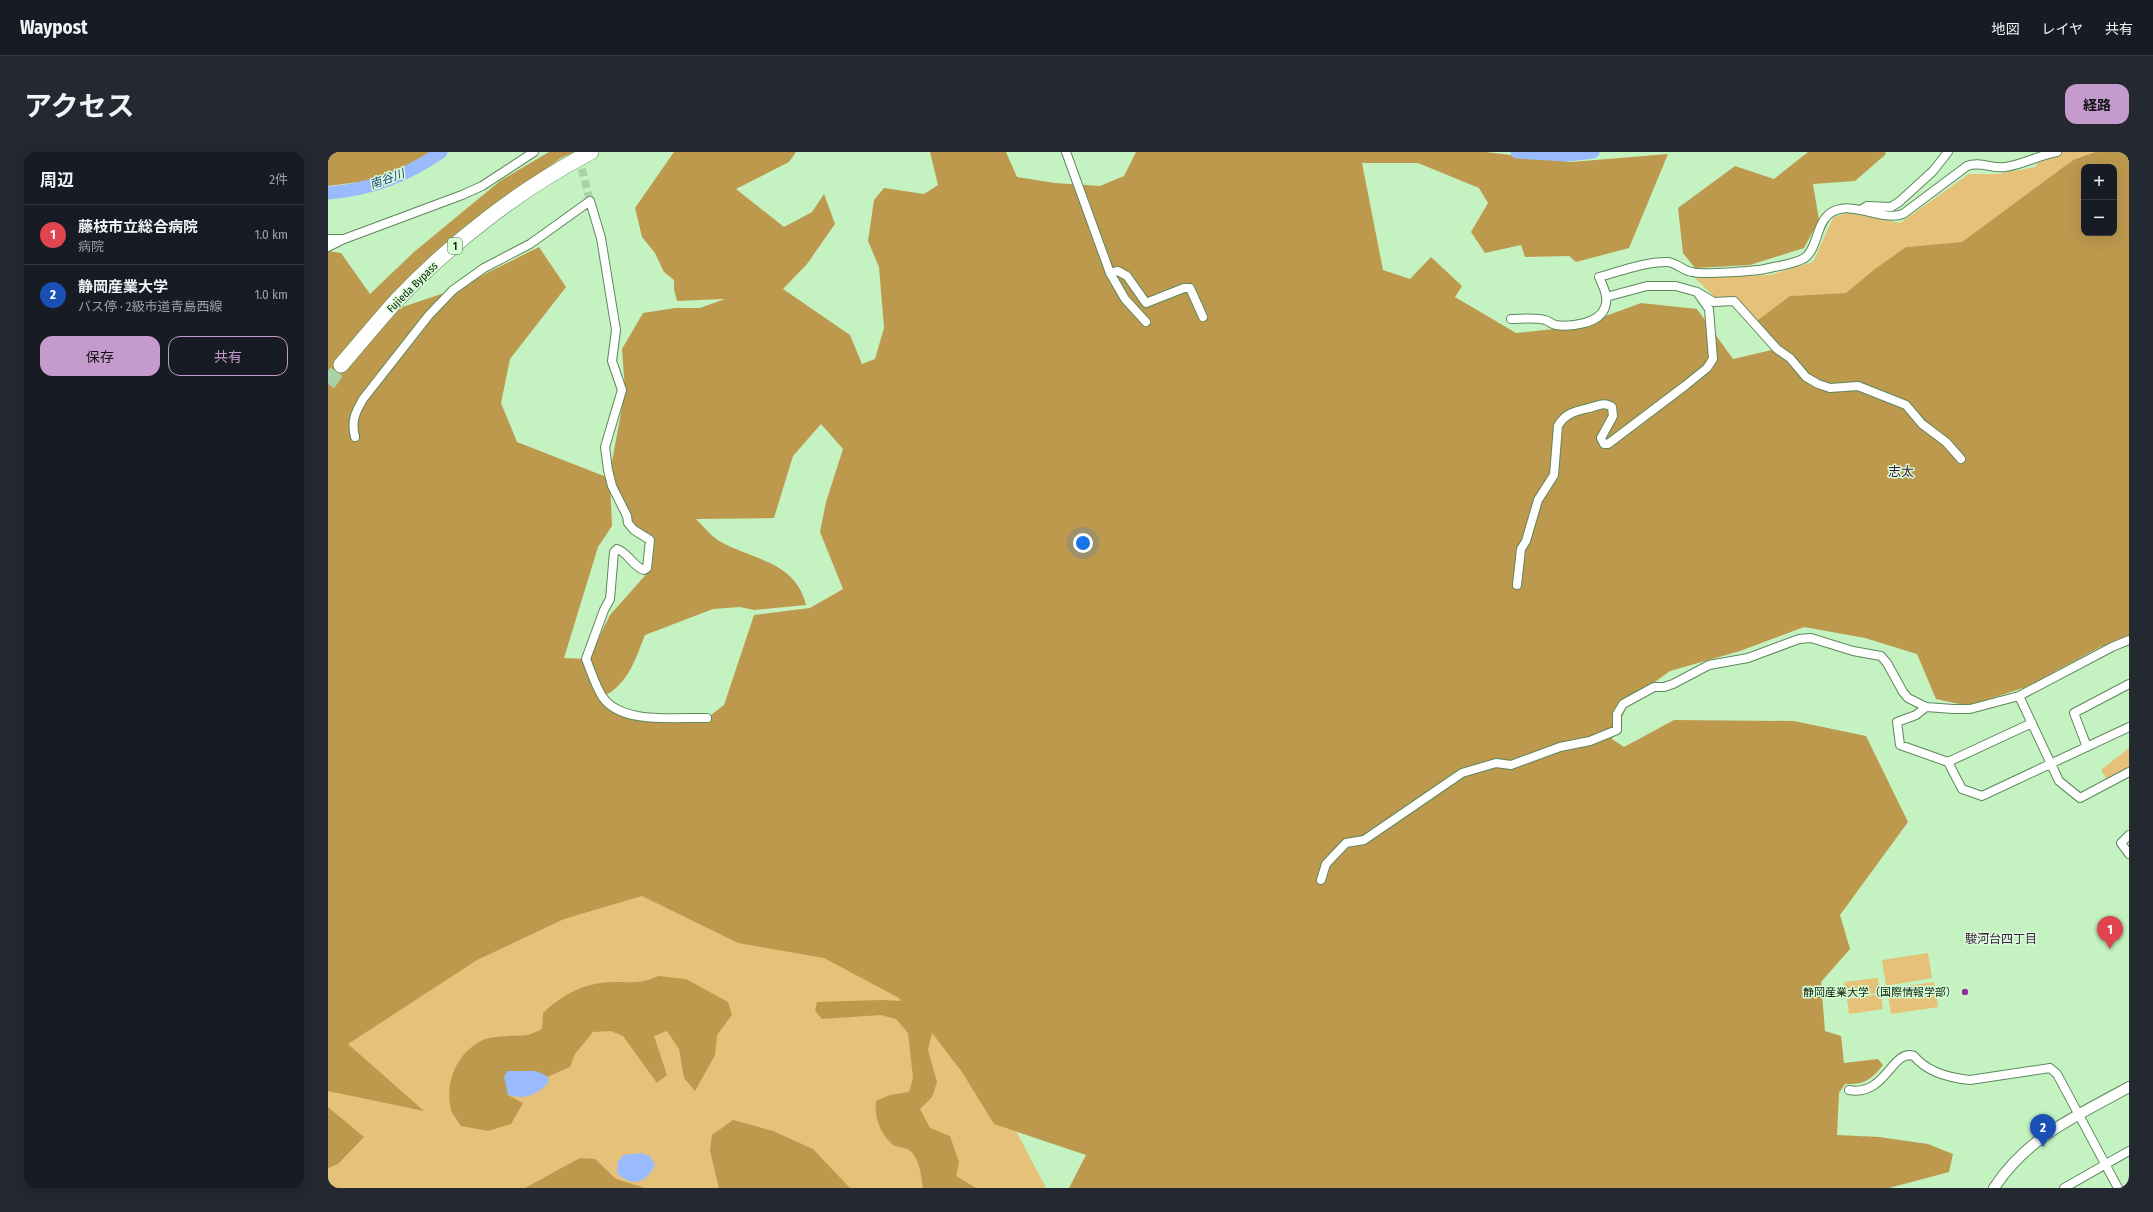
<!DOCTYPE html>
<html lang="ja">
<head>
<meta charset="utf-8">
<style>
  body { margin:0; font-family:"Fira Sans Condensed","Noto Sans JP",sans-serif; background:#242831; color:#f1f3f6 }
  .controls { position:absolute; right:12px; top:12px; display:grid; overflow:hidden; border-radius:8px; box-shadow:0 4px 16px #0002 }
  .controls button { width:36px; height:36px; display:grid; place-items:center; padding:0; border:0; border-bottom:1px solid #363941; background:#171b24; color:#f1f3f6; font:20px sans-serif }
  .you { position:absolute; left:755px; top:391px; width:14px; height:14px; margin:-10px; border:3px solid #fff; border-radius:50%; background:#1a73e8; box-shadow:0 0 0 6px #1a73e833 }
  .badge { display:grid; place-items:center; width:26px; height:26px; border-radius:50%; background:#c49bcc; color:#fff; font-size:13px; font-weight:700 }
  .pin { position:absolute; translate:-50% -33px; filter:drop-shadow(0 1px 2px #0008) }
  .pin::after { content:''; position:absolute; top:21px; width:14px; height:12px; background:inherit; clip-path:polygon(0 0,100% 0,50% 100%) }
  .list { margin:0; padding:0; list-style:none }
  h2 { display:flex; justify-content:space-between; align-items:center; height:52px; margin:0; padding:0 16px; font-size:17px }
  h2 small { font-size:13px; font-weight:400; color:#9ea1a6 }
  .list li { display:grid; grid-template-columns:26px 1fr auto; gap:12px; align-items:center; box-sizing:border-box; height:60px; padding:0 16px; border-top:1px solid #363941 }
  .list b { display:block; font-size:15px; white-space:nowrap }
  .list p { margin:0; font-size:13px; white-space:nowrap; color:#9ea1a6 }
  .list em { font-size:13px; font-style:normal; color:#9ea1a6 }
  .actions { display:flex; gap:8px; padding:12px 16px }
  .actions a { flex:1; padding:9px 0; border:1px solid #c49bcc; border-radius:12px; text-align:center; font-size:14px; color:#c49bcc }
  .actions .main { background:#c49bcc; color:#111 }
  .map { position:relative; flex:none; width:1801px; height:1036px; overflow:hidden; border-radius:12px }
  header { display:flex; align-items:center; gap:24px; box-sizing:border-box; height:56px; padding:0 20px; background:#171b24; border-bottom:1px solid #363941 }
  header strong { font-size:19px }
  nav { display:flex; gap:22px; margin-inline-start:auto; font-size:14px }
  .intro { display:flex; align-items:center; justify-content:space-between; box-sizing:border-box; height:96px; padding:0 24px }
  h1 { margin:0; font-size:28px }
  .button { padding:10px 18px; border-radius:12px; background:#c49bcc; color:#111; font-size:14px; font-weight:700 }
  main { display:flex; gap:24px; padding:0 24px }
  aside { flex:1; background:#171b24; border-radius:12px; box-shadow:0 4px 16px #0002 }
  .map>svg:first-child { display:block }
</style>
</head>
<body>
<header>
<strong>Waypost</strong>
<nav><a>地図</a><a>レイヤ</a><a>共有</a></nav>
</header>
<div class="intro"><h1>アクセス</h1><a class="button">経路</a></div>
<main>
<aside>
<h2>周辺<small>2件</small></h2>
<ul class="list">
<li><span class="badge" style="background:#e0444e">1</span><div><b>藤枝市立総合病院</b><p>病院</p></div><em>1.0 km</em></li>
<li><span class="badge" style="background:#1a4fb4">2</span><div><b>静岡産業大学</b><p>バス停 · 2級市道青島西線</p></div><em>1.0 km</em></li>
</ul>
<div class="actions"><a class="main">保存</a><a>共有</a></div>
</aside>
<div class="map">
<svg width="1801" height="1036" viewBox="0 0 1801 1036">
  <rect width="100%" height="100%" fill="#c4f2c1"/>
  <path fill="#e5c179" d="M1718,0H1766L1745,8L1634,90L1578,95L1518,141L1462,144L1434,170L1389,147L1366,125L1442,123L1485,110L1505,66L1521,60L1572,71L1641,22H1670L1707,15Z
    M1801,596V615L1779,628L1773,618Z
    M309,720L612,835L718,1036H0V910L107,814Z
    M1600,801L1604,826L1558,834L1554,808Z
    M1550,826L1552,841L1518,845L1516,830Z
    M1606,830L1610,855L1563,862L1559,837Z
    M1553,842L1555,857L1521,862L1519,847Z"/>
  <path fill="#bd994e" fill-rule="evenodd" d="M0,0H103L54,27L0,34Z
    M221,0H246L233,6L125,86L54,162L125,138L211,95L238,135L182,207L173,251L189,290L281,326L297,239L294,197L315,161L347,156H372L397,147L349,149L346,137V128L336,120L327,101L314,85L307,56L346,0H468L461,10L408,37L456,75L484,60L496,42L507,72L479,112L455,137L522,183L534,212L547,207L556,176L551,115L540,89L546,48L556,36L596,42L610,33L602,0H678L689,25L727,31L772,34L796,24L808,0H1157L1243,10L1340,2L1301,96L1248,110L1241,104L1197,105L1193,93L1157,101L1143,80L1160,51L1151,36L1090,11H1034L1055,118L1082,127L1103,105L1134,134L1127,145L1188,181L1263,173L1275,165L1313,151L1369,157L1405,207L1448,197L1429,169L1462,144L1518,141L1547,117L1578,95L1634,90L1745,8L1767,0H1801V484L1772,495L1698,535L1640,554L1608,547L1589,502L1537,486L1476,475L1412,499L1342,519L1302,548L1284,587L1296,595L1346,568L1466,569L1538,584L1580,670L1512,763L1522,797L1493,830L1497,879L1513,884L1516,911L1550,907L1555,913C1543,928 1536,933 1517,932L1511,941L1509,983L1551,985L1600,992L1625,1002L1621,1020L1561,1036H741L758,1003L666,972L634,920L604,881L600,898L609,930L604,945L592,957L602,976L622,984L631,1010L628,1024L648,1036H595C593,1024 592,1006 581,998C577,995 568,996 564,992C552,982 546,964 548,949L562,943L581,940L585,926L580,881L568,867L553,863L494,867L487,859L489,850L554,848L573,849L571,846L496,806L410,791L314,744L236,767L149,808L20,892L96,959L0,939V99L13,101L42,142L86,100L172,29ZM1756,15H1786V81H1756ZM493,272L515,297L498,350L492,380L515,437L482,456L426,463L396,553L379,566C353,564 287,568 271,548C265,539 263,523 260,512L274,545C300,533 307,508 317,483L385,457L412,455L426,458L478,453C468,410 426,408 393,390C384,385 376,375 368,367L446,366L465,304ZM282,328L302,376L323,386L322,418L282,463L259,509L258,507L236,506L270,395L284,374Z
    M1480,0H1557L1558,2L1527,29L1485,32L1491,68L1476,96L1422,113L1367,116L1355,101L1350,56L1407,14L1446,27Z
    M330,824L358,827L400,850L404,863L389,883L387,903L367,939L356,926L351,897L339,879L326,884L339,923L329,931L295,884L283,879L265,880L247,902L242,915L219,925L205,919H179L180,943L195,951L183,972L160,979L133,974C130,969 125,963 123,958C117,932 127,904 151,890C164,882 184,885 199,883C204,882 209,879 214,877L215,861C235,842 258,830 286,830C302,830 315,832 330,824Z
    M0,955L36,985L10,1012L0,1016Z
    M405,968L445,979L485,997L522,1036H391L382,999L384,983Z
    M252,1006L267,1007L288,1027L317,1036H197Z"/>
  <path fill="#99bbfe" d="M179,919H208L219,924L221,930C208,943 199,948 180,943L176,925Z
    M314,1001L322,1004L327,1013C318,1031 305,1036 289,1021L290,1010L295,1003Z"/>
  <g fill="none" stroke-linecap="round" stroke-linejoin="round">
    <path stroke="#99bbfe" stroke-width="13" d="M1189,0L1238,3L1265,0
      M0,41C41,38 79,24 113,0"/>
    <path stroke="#a9d2a6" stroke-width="8" stroke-dasharray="8 4" stroke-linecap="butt" d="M251,5L262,49"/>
    <path stroke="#a9d2a6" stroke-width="15" stroke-dasharray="15 8" stroke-linecap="butt" d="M0,232L13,213"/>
    <defs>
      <path id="minor" d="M738,0L782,121L797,147L818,170
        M1533,58L1539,54L1563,55L1571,50L1605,19L1620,0
        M0,87H14
        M0,95L16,87L134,43L154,34L206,0
        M782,121L790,119L799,124L818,151L856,136H862L875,165
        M1278,145L1319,134H1348L1369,140L1386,150L1406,149L1449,197L1462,206L1478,225L1490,232L1502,236L1530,234L1578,253L1594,272L1618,290L1633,307
        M1183,167C1193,167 1207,165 1217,168C1221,169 1223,172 1228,173C1242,175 1272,172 1277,155C1281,145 1275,134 1271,125C1293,119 1316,110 1339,110C1348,110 1355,119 1364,120C1374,123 1426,119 1437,117C1448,114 1469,112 1478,105C1490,94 1488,73 1501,62C1523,46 1552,70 1575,62L1639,14C1652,9 1664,17 1677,15C1694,13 1711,3 1729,0
        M27,285C23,269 27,261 35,247L101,163L125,138L156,116L202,92L262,49L273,86L288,178L284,209L294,238L277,295L280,318L284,334L299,364L300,371L306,378L322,388L319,416L316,418C305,415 300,400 289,397L286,400L282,447L276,458L258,507C263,519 267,533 274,544C292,573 348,565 379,566
        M1189,433L1193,397L1198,389L1210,348L1226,323L1230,274C1237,261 1248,259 1261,256C1270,254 1276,249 1284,255L1285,264L1273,286L1276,292H1280L1358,233L1379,216L1385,207L1381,157L1369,140
        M1691,544L1731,629L1752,646L1801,620
        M1598,555L1588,563L1569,570L1572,593L1620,610L1634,637L1654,644L1801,575
        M1759,595L1746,561L1801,532
        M1620,610L1704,571
        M1801,683L1793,691L1801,702
        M993,728L998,712L1018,691L1036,688L1134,621L1168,611L1183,613L1232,595L1262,589L1289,578V562L1295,552L1326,535H1336L1345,532L1381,513L1420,506L1471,487L1483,486L1525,499L1553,504L1559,511L1575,540L1580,546L1598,555L1625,557H1642L1691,544L1784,495L1801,488
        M1521,938C1558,945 1564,896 1586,904C1599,920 1622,926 1642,928L1722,916L1729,922L1790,1036
        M1736,1036L1801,999"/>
      <path id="tertiary" d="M1666,1036C1700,984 1749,964 1801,935"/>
      <path id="motorway" d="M13,213C32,191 50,169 69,148C124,90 192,37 263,0"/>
    </defs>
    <use href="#minor" stroke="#5d885c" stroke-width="10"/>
    <use href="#tertiary" stroke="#5d885c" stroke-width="12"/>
    <use href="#motorway" stroke="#5d885c" stroke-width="16"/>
    <use href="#minor" stroke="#fff" stroke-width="8"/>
    <use href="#tertiary" stroke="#fff" stroke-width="10"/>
    <use href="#motorway" stroke="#fff" stroke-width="15"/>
  </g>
  <circle fill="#8e2f98" stroke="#d7fdd5" stroke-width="1.5" cx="1637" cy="840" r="4"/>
  <g text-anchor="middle" stroke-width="3" stroke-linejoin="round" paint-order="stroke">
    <rect fill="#d7fdd5" stroke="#4a6149" stroke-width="1" x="120" y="86" width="14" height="16" rx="3"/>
    <g font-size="10" font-weight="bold" fill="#0d1e0d">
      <text x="127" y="98">1</text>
    </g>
    <g font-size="11" fill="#0d1e0d" stroke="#d7fdd5">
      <text transform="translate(84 135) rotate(-45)" y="4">Fujieda Bypass</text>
    </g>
    <g font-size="11" fill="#0d1e0d" stroke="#d7fdd5" text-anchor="end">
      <text x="1629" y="844">静岡産業大学（国際情報学部）</text>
    </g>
    <g font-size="12" font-style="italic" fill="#20418e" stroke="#d7fdd5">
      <text transform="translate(59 27) rotate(-20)" y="4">南谷川</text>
    </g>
    <g font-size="12" fill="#431548" stroke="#d7fdd5">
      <text x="1673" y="791">駿河台四丁目</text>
    </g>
    <g font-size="13" fill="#431548" stroke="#d7fdd5">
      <text x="1573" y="324">志太</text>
    </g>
  </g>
</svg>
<div class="controls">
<button>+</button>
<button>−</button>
</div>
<div class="you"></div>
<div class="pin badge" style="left:1782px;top:797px;background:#e0444e">1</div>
<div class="pin badge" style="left:1715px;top:995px;background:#1a4fb4">2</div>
</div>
</main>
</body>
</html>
